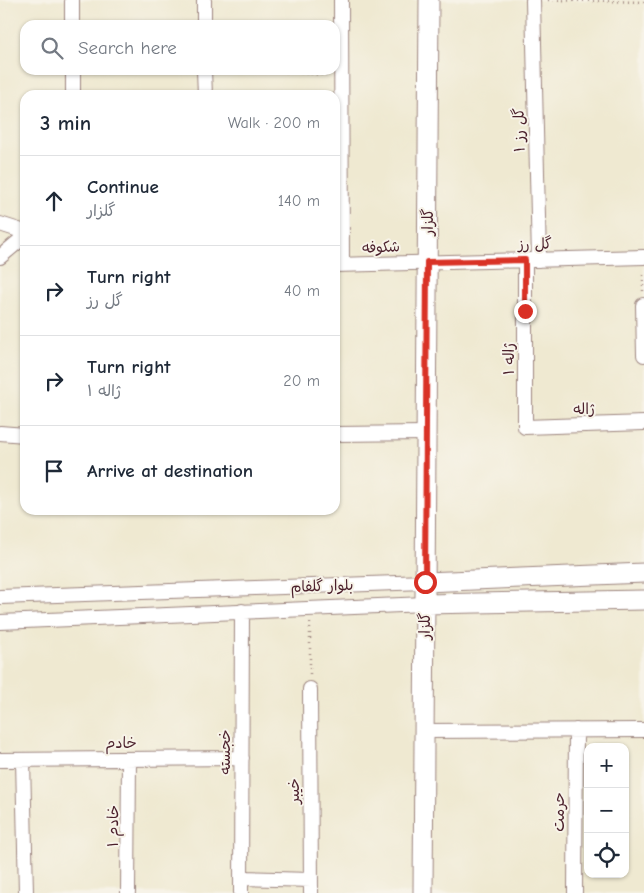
<!DOCTYPE html>
<html lang="en">
<head>
<meta charset="utf-8">
<style>
  body { margin:0; font-family:"Comic Neue","Playpen Sans Arabic",sans-serif; background:#f6f6f7; color:#1f2937 }
  .controls { position:absolute; right:15px; bottom:15px; display:grid; overflow:hidden; border-radius:10px; box-shadow:0 1px 4px #0004 }
  .controls button { width:45px; height:45px; display:grid; place-items:center; padding:0; border:0; border-bottom:1px solid #e0e1e3; background:#fff; color:#1f2937; font:25px sans-serif }
  .stop { position:absolute; width:15px; height:15px; margin:-11px; border:4px solid #d93025; border-radius:50%; background:#fff }
  .stop.end { background:#d93025; border-color:#fff; box-shadow:0 1px 5px #0008 }
  .list { margin:0; padding:0; list-style:none }
  h2 { display:flex; justify-content:space-between; align-items:center; height:65px; margin:0; padding:0 20px; font-size:21px }
  h2 small { font-size:16px; font-weight:400; color:#747a83 }
  .list li { display:grid; grid-template-columns:32px 1fr auto; gap:15px; align-items:center; box-sizing:border-box; height:90px; padding:0 20px; border-top:1px solid #e0e1e3 }
  .list b { display:block; font-size:19px; white-space:nowrap }
  .list p { margin:0; font-size:16px; white-space:nowrap; color:#747a83 }
  .list em { font-size:16px; font-style:normal; color:#747a83 }
  .icon { flex:none; width:28px; height:28px; fill:none; stroke:currentColor; stroke-width:2; stroke-linecap:round; stroke-linejoin:round }
  .map { position:relative; flex:none; width:644px; height:893px; overflow:hidden }
  .search { position:absolute; background:#fff; box-shadow:0 1px 4px #0004; left:20px; top:20px; width:320px; height:55px; display:flex; align-items:center; gap:12px; box-sizing:border-box; padding:0 18px; border-radius:15px; color:#747a83; font-size:19px }
  .panel { position:absolute; background:#fff; box-shadow:0 1px 4px #0004; left:20px; top:90px; width:320px; height:425px; border-radius:15px }
  .map>svg:first-child { display:block }
</style>
</head>
<body>
<div class="map">
<svg width="644" height="893" viewBox="0 0 644 893">
  <rect width="100%" height="100%" fill="#f7f3e8"/>
  <filter id="ink" filterUnits="userSpaceOnUse"><feTurbulence type="fractalNoise" baseFrequency=".02" numOctaves="2"/><feDisplacementMap in="SourceGraphic" scale="10" xChannelSelector="R" yChannelSelector="G"/><feConvolveMatrix kernelMatrix="1 2 1 2 8 2 1 2 1" color-interpolation-filters="sRGB"/></filter>
  <filter id="wash" filterUnits="userSpaceOnUse"><feTurbulence type="fractalNoise" baseFrequency=".0096" numOctaves="4" result="noise"/><feDisplacementMap in="SourceGraphic" scale="20" xChannelSelector="R" yChannelSelector="G"/><feGaussianBlur stdDeviation="1.12" result="paint"/><feColorMatrix in="noise" values="0 0 0 0 0 0 0 0 0 0 0 0 0 0 0 0 0 1.4 0 .05"/><feComposite in="paint" operator="in"/></filter>
  <g filter="url(#wash)">
    <rect width="100%" height="100%" fill="#efe9d1"/>
  </g>
  <g filter="url(#ink)">
    <g fill="none" stroke-linecap="round" stroke-linejoin="round">
      <defs>
        <path id="street" d="M72,0V25
          M204,0V25
          M341,0L342,265
          M533,0L539,260
          M73,70V95
          M204,70L205,95
          M0,224L25,232
          M0,257L25,236
          M525,260V427L644,423
          M335,265L644,257
          M643,305L644,355
          M0,433L25,435
          M335,434L426,433
          M0,597L425,582
          M0,622L425,604
          M310,689L311,893
          M424,731L644,730
          M0,760L242,758
          M23,760L26,893
          M241,878L311,880
          M128,893L129,759
          M241,893L242,611
          M575,893L576,730"/>
        <path id="secondary" d="M425,582L644,573
          M425,604L644,600
          M423,893L429,0"/>
      </defs>
      <use href="#street" stroke="#9c847e" stroke-width="16"/>
      <use href="#secondary" stroke="#9c847e" stroke-width="21"/>
      <path stroke="#9c847e" stroke-width="2.5" stroke-dasharray="1 4" stroke-linecap="butt" d="M548,0L644,2
        M261,70L327,75
        M643,291V271
        M310,623V675"/>
      <use href="#street" stroke="#fff" stroke-width="14"/>
      <use href="#secondary" stroke="#fff" stroke-width="19"/>
    </g>
  </g>
  <g fill="none" stroke-linecap="round" stroke-linejoin="round" filter="url(#ink)">
    <path stroke="#d93025" stroke-width="6" d="M425,582L427,262L525,260V311"/>
  </g>
  <g text-anchor="middle" stroke-width="4" stroke-linejoin="round" paint-order="stroke">
    <g font-size="15" fill="#4a1f2b" stroke="#f7f3e8">
      <text transform="translate(519 130) rotate(-91)" y="5">گل رز ۱</text>
      <text transform="translate(428 222) rotate(-90)" y="5">گلزار</text>
      <text transform="translate(535 244) rotate(-1)" y="5">گل رز</text>
      <text transform="translate(381 247) rotate(-2)" y="5">شکوفه</text>
      <text transform="translate(509 359) rotate(-90)" y="5">ژاله ۱</text>
      <text transform="translate(584 409) rotate(-2)" y="5">ژاله</text>
      <text transform="translate(322 586) rotate(-2)" y="5">بلوار گلفام</text>
      <text transform="translate(425 626) rotate(-90)" y="5">گلزار</text>
      <text x="121" y="748">خادم</text>
      <text transform="translate(225 752) rotate(-90)" y="5">خجسته</text>
      <text transform="translate(294 791) rotate(-90)" y="5">خیبر</text>
      <text transform="translate(559 812) rotate(-90)" y="5">حرمت</text>
      <text transform="translate(113 826) rotate(-89)" y="5">۱ خادم</text>
    </g>
  </g>
</svg>
<div class="controls">
<button>+</button>
<button>−</button>
<button><svg class="icon" aria-label="locate" viewBox="0 0 24 24"><circle cx="12" cy="12" r="6"/><path d="M12 2v4M12 18v4M2 12h4M18 12h4"/></svg></button>
</div>
<div class="stop" style="left:425px;top:582px"></div>
<div class="stop end" style="left:525px;top:311px"></div>
<div class="search"><svg class="icon" aria-label="search" viewBox="0 0 24 24"><circle cx="10" cy="10" r="6"/><path d="M15 15l6 6"/></svg>Search here</div>
<section class="panel">
<h2>3 min<small>Walk · 200 m</small></h2>
<ul class="list">
<li><svg class="icon" aria-label="ahead" viewBox="0 0 24 24"><path d="M12 20V5M6 11l6-6 6 6"/></svg><div><b>Continue</b><p>گلزار</p></div><em>140 m</em></li>
<li><svg class="icon" aria-label="right" viewBox="0 0 24 24"><path d="M7 20v-9h11M14 6l5 5-5 5"/></svg><div><b>Turn right</b><p>گل رز</p></div><em>40 m</em></li>
<li><svg class="icon" aria-label="right" viewBox="0 0 24 24"><path d="M7 20v-9h11M14 6l5 5-5 5"/></svg><div><b>Turn right</b><p>ژاله ۱</p></div><em>20 m</em></li>
<li><svg class="icon" aria-label="arrive" viewBox="0 0 24 24"><path d="M6 21V4h12l-3 4 3 4H6"/></svg><div><b>Arrive at destination</b></div></li>
</ul>
</section>
</div>
</body>
</html>
